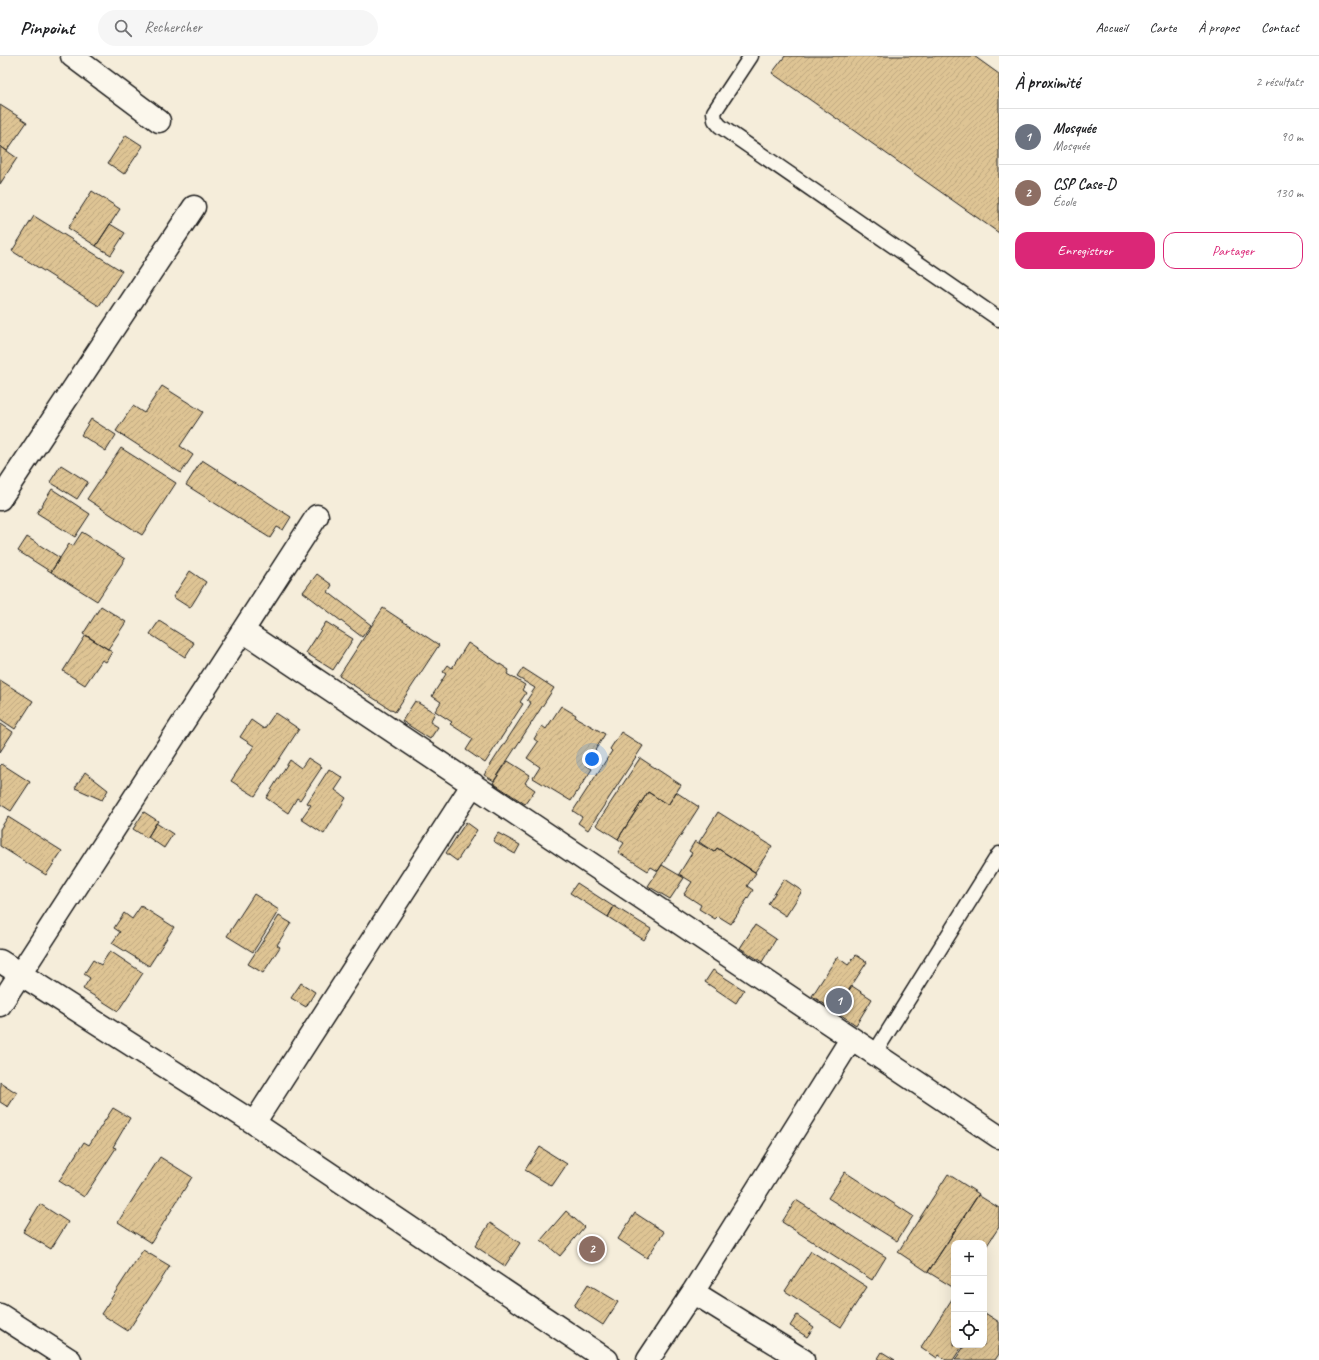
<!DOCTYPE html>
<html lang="fr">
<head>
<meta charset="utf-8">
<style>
  body { margin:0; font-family:Caveat,sans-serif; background:#f6f6f6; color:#202124 }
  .controls { position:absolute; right:12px; bottom:12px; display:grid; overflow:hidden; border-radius:8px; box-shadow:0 4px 16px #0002 }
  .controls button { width:36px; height:36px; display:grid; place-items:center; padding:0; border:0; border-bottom:1px solid #e0e0e0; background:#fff; color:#202124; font:20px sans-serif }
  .you { position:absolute; left:592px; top:703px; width:14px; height:14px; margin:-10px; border:3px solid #fff; border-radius:50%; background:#1a73e8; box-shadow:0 0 0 6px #1a73e833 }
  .badge { display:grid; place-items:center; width:26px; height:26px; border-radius:50%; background:#db2777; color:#fff; font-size:13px; font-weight:700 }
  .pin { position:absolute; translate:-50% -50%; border:2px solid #fff; box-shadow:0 1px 4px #0006 }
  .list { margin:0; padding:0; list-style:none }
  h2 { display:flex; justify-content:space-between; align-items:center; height:52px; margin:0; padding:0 16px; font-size:17px }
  h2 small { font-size:13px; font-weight:400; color:#757577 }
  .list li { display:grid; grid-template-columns:26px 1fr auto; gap:12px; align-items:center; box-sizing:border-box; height:56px; padding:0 16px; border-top:1px solid #e0e0e0 }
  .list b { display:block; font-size:15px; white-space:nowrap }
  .list p { margin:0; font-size:13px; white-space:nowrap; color:#757577 }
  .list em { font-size:13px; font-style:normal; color:#757577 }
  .actions { display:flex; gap:8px; padding:12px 16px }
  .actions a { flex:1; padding:9px 0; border:1px solid #db2777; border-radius:12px; text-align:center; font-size:14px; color:#db2777 }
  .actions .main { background:#db2777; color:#fff }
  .icon { flex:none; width:22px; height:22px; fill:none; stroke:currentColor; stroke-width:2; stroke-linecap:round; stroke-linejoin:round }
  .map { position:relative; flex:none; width:999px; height:1304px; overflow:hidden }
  header { display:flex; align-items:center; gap:24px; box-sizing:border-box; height:56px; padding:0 20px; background:#fff; border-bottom:1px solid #e0e0e0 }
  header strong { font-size:19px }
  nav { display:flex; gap:22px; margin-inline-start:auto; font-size:14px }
  .search { width:280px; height:36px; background:#f6f6f6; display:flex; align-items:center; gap:10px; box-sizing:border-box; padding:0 14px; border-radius:22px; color:#757577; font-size:15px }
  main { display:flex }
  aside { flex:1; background:#fff }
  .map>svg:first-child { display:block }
</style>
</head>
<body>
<header>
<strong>Pinpoint</strong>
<div class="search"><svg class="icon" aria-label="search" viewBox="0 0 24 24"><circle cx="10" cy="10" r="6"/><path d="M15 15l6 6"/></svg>Rechercher</div>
<nav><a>Accueil</a><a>Carte</a><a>À propos</a><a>Contact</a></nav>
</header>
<main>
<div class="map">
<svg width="999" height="1304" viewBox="0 0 999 1304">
  <defs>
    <pattern id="building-hatch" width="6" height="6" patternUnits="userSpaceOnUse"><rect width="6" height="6" fill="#dec494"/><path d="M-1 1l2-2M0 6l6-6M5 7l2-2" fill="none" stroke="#bea87f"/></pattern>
  </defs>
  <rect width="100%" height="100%" fill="#f5edda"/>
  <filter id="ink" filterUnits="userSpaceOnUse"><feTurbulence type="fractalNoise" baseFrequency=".025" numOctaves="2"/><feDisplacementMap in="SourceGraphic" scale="8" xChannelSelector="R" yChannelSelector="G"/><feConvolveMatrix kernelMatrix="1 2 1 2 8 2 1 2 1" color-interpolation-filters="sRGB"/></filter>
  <g filter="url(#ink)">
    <path fill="url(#building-hatch)" stroke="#1c1c1c" d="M785,0H974L999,18V177L772,17Z
      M0,49L27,66L7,95L0,90Z
      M126,79L143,90L124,118L108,107Z
      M0,90L17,102L0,128Z
      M92,135L120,153L96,190L68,172Z
      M34,160L122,215L99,250L12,195Z
      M110,168L125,177L111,199L96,190Z
      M162,330L203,356L180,390L193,399L181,417L116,375L133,350L144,357Z
      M91,363L116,379L106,395L81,379Z
      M121,392L176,427L142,479L87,443Z
      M202,404L291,461L283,474L277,471L270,482L186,429Z
      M61,409L88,426L77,443L50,426Z
      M52,433L90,458L75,481L37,457Z
      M82,476L125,503L97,545L51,516L69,488L73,490Z
      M27,481L60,502L51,516L18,495Z
      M190,515L206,526L190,552L173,541Z
      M317,518L332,529L328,536L371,569L362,581L303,536Z
      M101,550L126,566L108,593L83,578Z
      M383,552L439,589L395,656L339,620Z
      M159,565L194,587L185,601L150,578Z
      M326,566L353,583L333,614L306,597Z
      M86,579L112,596L106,606L102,604L85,629L63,615Z
      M468,587L509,614L507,618L525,629L522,634L526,637L520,646L523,648L485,707L466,694L473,683L450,668L452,666L435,655L441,646L432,640L446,618L443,616L448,609L452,612Z
      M523,612L554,632L494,725L484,719L531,647L527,644L535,632L517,621Z
      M0,624L33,645L15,673L0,663Z
      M415,645L435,657L430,666L438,671L430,683L402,665Z
      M561,650L576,659L575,661L605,678L586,709L592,713L571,745L533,722L540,711L527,702L538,686L534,683L542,670L546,673Z
      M275,657L299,673L255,740L231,725L254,690L240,681L251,664L264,673Z
      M1,668L13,676L0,696V670Z
      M621,676L643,690L588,774L578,767L582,761L573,755L612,695L610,693Z
      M308,702L322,711L300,744L297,742L288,757L266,742L290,704L301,712Z
      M640,702L681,729L668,749L648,736L618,783L596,769Z
      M508,705L530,719L525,727L535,734L525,748L493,727Z
      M2,708L30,726L11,755L0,748V710Z
      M329,713L343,722L335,734L346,742L324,778L301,763L311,749L307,747Z
      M85,716L108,734L102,744L75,732Z
      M648,736L668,749L676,736L699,751L658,815L651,811L648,815L618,796L624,787L618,783Z
      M144,756L158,765L147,782L133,773Z
      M718,756L772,790L755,816L717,792L714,796L699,786Z
      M8,761L62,795L46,819L0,790V773Z
      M466,766L477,774L457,805L446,797Z
      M156,767L173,778L164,792L148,781Z
      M498,777L520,789L515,798L493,785Z
      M695,785L714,796L717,792L756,817L747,830L753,834L731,868L718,860L715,863L699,853L701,849L684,838L692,826L679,818L692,797L689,795Z
      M662,809L684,822L670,843L648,830Z
      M784,823L802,835L786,860L768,848Z
      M577,827L614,851L608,861L570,837Z
      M254,838L279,854L253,896L227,880Z
      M141,850L174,871L149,910L112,887L120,876L114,872L124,857L132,863Z
      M614,850L651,873L644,884L608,861Z
      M279,860L291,867L277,889L280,891L263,917L248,908Z
      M755,869L776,883L762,906L740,892Z
      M110,895L143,917L118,955L83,933L90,922L84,918L93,904L101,909Z
      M856,899L867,906L835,955L812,940L837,901L848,909Z
      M713,914L744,934L736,947L705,926Z
      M301,927L315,936L306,951L291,942Z
      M852,930L872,943L856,969L835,955Z
      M0,1026L17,1037L8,1051L0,1046Z
      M113,1052L130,1062L113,1091L116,1092L84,1141L59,1125L84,1086L89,1089Z
      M540,1091L567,1108L552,1130L525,1114Z
      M160,1101L192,1121L151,1187L118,1166Z
      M845,1116L913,1160L897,1185L828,1142Z
      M948,1118L979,1138L928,1216L898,1196Z
      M978,1139L999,1152V1171L984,1194V1187H954V1232L928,1216Z
      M796,1144L886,1201L872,1224L782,1166Z
      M40,1148L68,1166L51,1193L23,1176Z
      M566,1155L584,1171L560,1200L541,1184Z
      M635,1157L664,1176L647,1202L618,1183Z
      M490,1167L520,1187L505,1210L475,1190Z
      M143,1194L170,1210L128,1275L101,1258Z
      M811,1195L867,1231L841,1271L785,1235Z
      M588,1228L618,1246L603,1269L574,1250Z
      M954,1240V1289H963L953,1304H946L939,1299L937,1302L921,1291Z
      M985,1257L999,1266V1298L995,1304H955L965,1289H984Z
      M797,1259L814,1271L807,1281L790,1270Z
      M882,1296L895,1304H877Z"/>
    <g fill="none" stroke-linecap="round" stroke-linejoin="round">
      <defs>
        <path id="service" d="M751,0L714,56L715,64L720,70L999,263
          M874,998L999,798"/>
        <path id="minor" d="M72,0L159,65
          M0,443L194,151
          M243,575L999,1081
          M0,905L254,1067L607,1304
          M0,949L317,460
          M254,1067L473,728
          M693,1236L803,1304
          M0,1259L70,1304
          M648,1304L693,1236L851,983"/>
      </defs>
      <use href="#service" stroke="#1c1c1c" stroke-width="17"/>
      <use href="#minor" stroke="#1c1c1c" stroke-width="25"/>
      <use href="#service" stroke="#fbf7ec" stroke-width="14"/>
      <use href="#minor" stroke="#fbf7ec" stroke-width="22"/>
    </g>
  </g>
</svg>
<div class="controls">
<button>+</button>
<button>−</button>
<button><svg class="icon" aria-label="locate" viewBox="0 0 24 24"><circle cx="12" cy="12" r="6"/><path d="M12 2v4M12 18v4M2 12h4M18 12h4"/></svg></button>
</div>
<div class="you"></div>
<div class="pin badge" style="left:839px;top:945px;background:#6b7280">1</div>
<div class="pin badge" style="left:592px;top:1193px;background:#8d6e63">2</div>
</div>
<aside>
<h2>À proximité<small>2 résultats</small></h2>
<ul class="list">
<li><span class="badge" style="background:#6b7280">1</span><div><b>Mosquée</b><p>Mosquée</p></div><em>90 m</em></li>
<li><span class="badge" style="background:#8d6e63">2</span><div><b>CSP Case-D</b><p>École</p></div><em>130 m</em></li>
</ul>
<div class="actions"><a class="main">Enregistrer</a><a>Partager</a></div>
</aside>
</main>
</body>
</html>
